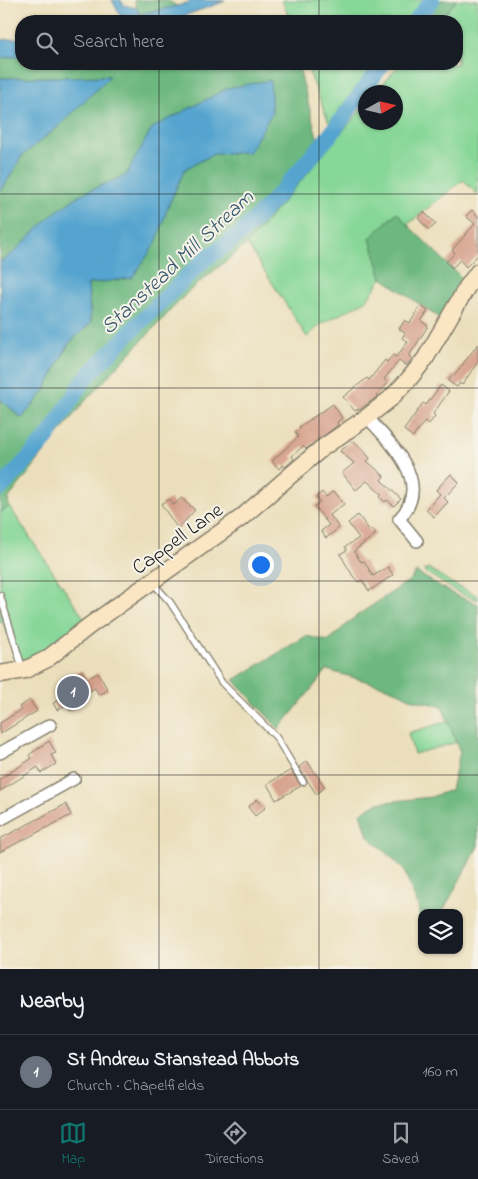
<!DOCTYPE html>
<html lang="en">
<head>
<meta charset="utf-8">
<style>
  body { margin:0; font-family:"Indie Flower",sans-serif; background:#242831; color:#f1f3f6 }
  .controls { position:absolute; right:15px; bottom:15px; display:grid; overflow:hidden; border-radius:10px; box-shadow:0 1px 4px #0004 }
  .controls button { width:45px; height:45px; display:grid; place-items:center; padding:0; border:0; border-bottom:1px solid #363941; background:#171b24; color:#f1f3f6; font:25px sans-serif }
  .compass { position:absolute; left:358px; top:85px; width:45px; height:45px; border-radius:50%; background:#171b24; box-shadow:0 1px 4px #0004; rotate:82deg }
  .you { position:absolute; left:260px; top:564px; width:18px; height:18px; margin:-12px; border:4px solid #fff; border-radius:50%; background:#1a73e8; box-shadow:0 0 0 8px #1a73e833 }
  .badge { display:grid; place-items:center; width:32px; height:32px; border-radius:50%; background:#0f766e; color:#fff; font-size:16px; font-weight:700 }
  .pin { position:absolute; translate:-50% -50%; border:2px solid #fff; box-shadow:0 1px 5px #0006 }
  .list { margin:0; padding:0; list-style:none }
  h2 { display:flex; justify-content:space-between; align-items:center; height:65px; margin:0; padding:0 20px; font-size:21px }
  h2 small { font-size:16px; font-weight:400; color:#9ea1a6 }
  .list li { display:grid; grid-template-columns:32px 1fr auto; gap:15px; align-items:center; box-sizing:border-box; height:75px; padding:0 20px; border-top:1px solid #363941 }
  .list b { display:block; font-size:19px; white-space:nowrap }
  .list p { margin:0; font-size:16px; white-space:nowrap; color:#9ea1a6 }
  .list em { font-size:16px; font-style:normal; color:#9ea1a6 }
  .icon { flex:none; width:28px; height:28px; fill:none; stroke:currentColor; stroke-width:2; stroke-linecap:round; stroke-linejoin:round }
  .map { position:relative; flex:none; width:478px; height:969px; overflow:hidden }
  .search { position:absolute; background:#171b24; box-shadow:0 1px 4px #0004; left:15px; right:15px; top:15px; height:55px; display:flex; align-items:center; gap:12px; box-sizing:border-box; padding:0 18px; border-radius:20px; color:#9ea1a6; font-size:19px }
  .sheet { height:140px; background:#171b24 }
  nav { display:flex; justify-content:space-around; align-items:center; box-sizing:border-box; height:70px; border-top:1px solid #363941; background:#171b24; font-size:14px; color:#9ea1a6 }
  nav a { display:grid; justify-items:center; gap:2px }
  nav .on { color:#0f766e }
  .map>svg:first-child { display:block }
</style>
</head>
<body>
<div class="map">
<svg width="478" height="969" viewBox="0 0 478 969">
  <rect width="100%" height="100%" fill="#f7f3e8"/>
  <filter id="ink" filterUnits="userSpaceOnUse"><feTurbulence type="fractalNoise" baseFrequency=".02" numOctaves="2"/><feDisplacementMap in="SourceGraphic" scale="10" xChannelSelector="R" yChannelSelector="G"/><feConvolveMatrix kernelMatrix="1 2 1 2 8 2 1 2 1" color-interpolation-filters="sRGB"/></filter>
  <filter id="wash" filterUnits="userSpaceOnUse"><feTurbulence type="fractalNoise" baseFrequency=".0096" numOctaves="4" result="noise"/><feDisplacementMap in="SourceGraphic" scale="20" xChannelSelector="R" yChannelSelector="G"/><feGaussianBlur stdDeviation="1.12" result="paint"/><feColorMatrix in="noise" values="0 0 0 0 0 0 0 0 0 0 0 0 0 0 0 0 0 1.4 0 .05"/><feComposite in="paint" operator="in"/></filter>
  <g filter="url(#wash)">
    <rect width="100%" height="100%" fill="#ebdfbb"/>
    <path fill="#87d798" stroke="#527a5a" d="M282,0H423L407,21H290Z
      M457,0H478V195L463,180L407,225L397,212L370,238L382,278L366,301L321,324L307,337L247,244L365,105L366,122H396V92H376L400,64H457V21H438Z
      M306,64H374L329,123Z
      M9,506L88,624L38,657L19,663L3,622L0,623V513Z
      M428,568L455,585L478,596V600L459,593L424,571Z
      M455,719L461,741L414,754L408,733Z"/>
    <path fill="#6db880" stroke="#446a4e" d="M134,0H167L177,6L139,14Z
      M423,0H457L439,20L422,2Z
      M21,56V64H275L299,68L322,156L247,244L188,292L84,402L8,499L9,506L0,513V399L21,418L45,390L69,343L91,323L88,284L169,204L185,169L214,154L249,152L228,88L153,128L126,175L81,194L13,253L0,262V191L2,190L22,156L59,126L109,76L0,78V58Z
      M397,212L408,225L464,280L441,319L382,278L370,238Z
      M416,572L455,595L478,604V846L442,913H422L421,931L418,906L403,868L368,836L361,813L377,803L431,797L451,790L460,752L442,706L414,700L390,688L327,670L279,729L234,680L306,636L328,641L355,617L410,580Z"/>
    <path fill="#55a4cf" stroke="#386076" d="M112,0H121L124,5L137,8L139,14L177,6L195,0L226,1L169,21H115L122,19Z
      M21,38V56L0,58V40Z
      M110,76L59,126L22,156L2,190L0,191V78Z
      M270,80L272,113L249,152L214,154L185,169L169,204L156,243L132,278L88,284L91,323L69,343L45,390L22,418L0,399V262L13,253L53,214L81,194L126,175L152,128L228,88Z"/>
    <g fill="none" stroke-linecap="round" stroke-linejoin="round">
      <path stroke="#55a4cf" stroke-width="16" d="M415,21L432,0
        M0,489L47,438L84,380L130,332L204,260L239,235L271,203L330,135L383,64"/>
    </g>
    <g id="blocks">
      <path fill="#d49e88" d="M472,210L478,216V255L466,267L460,260L452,268L446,262L455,253L452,250L475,224L466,216Z
        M424,212L436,224L429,230L418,218Z
        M421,306L428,311L421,321L428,326L409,356L412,359L406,366L399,361L384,379L388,383L377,395L378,396L359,410L358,409L355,411L343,397L367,378L369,380L385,360L387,362L393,355L396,357L408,342L402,338L405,333L399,329L405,320L410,323Z
        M478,344V362L462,385L460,383L457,387L448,381L452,375L454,376Z
        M441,385L449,391L433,414L435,416L429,424L425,421L413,437L404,430L423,403L426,405Z
        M333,404L342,418L337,422L338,425L306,449L303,446L292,456L294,459L285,467L283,465L279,469L272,461L298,437L295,432L300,429L299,427Z
        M354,441L370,458L367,461L384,476L381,480L401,499L394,506L387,500L385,502L380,497L382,495L367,481L356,490L342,473L354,463L340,451Z
        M451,474L459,482L444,498L448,502L434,517L426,510L440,494L436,490Z
        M334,491L344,504L330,515L339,528L326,538L321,531L329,525L314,506L320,502L316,497L322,492L326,497Z
        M181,498L195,510L178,529L161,504L170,499L174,505Z
        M358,515L370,531L372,529L376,534L354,551L361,562L364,561L373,576L388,567L393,575L369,591L362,580L358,582L353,576L340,554L347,550L345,547L359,538L348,523Z
        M82,670L87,679L98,673L108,690L99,695L95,688L73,701L77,707L70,711L66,705L57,710L53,703L62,698L57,689L75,679L73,676Z
        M30,700L37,711L0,734V723L21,710L19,707Z
        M49,741L56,753L51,755L56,764L41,773L38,767L0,791V779L31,759L29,755Z
        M307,761L325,787L316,794L299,767Z
        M291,770L301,786L276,800L267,784Z
        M257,799L265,808L255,816L248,807Z
        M66,804L71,815L0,852V839Z"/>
    </g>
  </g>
  <g filter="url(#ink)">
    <use href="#blocks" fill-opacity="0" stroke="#847e6c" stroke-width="1"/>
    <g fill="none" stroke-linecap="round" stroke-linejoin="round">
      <defs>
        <path id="lane" d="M152,582L170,602L222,683L276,737L303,782
          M0,595L23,670"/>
        <path id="street" d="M367,417C391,444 434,483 399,519L417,541
          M0,753L50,725
          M0,820L74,779"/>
        <path id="secondary" d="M0,674L25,670L47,659L89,626L241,518L322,448L367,417L390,399L409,379L425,359L467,287L478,272"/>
      </defs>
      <use href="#lane" stroke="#847e6c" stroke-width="8"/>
      <use href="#street" stroke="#847e6c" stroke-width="14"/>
      <use href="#secondary" stroke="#847e6c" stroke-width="19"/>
      <use href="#lane" stroke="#fff" stroke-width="5.5"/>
      <use href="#street" stroke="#fff" stroke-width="11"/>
      <use href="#secondary" stroke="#fbe6c4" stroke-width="16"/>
    </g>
  </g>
  <path fill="none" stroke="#1c1c1c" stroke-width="1" stroke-opacity="0.55" d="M159,0V21M319,0V21M159,64V969M319,64V969M0,194H478M0,388H478M0,581H478M0,775H478"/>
  <g text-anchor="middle" stroke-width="4" stroke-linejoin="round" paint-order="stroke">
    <g font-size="21" fill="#1c1c1c" stroke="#f7f3e8">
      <text transform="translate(177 538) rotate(-36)" y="7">Cappell Lane</text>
    </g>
    <g font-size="22" font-style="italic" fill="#36596d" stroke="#f7f3e8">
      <text transform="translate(176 261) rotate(-43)" y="8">Stanstead Mill Stream</text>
    </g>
  </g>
</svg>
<div class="controls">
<button><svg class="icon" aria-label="layers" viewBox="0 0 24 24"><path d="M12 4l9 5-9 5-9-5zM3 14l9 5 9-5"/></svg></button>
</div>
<svg class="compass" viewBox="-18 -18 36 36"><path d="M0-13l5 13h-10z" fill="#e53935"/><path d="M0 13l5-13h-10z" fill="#9ea1a6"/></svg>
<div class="you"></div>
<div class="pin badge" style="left:73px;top:692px;background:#6b7280">1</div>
<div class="search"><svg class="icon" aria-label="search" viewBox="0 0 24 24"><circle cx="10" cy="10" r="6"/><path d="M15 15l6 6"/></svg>Search here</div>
</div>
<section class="sheet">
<h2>Nearby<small></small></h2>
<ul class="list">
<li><span class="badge" style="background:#6b7280">1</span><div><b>St Andrew Stanstead Abbots</b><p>Church · Chapelfields</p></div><em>160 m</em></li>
</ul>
</section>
<nav>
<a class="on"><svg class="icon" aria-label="map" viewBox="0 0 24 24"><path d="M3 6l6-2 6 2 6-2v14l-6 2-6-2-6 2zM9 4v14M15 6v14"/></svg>Map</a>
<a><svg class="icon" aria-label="directions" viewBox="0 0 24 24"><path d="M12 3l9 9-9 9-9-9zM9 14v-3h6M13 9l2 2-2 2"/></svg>Directions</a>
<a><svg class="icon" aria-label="saved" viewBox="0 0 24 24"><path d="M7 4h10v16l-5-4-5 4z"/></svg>Saved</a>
</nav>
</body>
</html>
